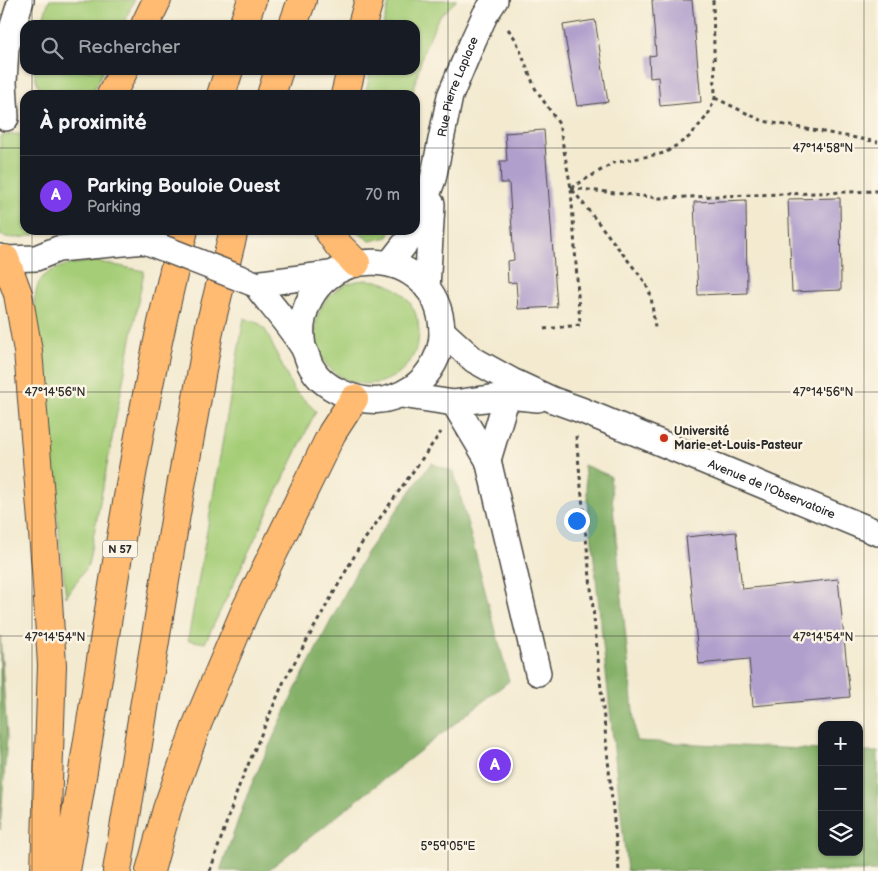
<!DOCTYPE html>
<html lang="fr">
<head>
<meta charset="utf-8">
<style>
  body { margin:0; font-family:"Balsamiq Sans",sans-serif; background:#20242c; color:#f1f3f6 }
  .controls { position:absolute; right:15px; bottom:15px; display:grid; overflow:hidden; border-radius:10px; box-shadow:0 1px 4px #0004 }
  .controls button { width:45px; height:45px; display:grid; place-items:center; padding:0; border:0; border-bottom:1px solid #363941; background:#171b24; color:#f1f3f6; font:25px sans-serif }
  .you { position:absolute; left:576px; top:520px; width:18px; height:18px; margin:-12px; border:4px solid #fff; border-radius:50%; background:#1a73e8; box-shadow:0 0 0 8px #1a73e833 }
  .badge { display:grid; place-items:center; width:32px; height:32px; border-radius:50%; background:#7c3aed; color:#fff; font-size:16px; font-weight:700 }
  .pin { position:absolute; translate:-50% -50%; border:2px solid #fff; box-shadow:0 1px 5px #0006 }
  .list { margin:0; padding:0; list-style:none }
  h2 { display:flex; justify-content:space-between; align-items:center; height:65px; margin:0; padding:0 20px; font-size:21px }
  h2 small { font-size:16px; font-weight:400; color:#9ea1a6 }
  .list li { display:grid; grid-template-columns:32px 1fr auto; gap:15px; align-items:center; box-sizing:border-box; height:80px; padding:0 20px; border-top:1px solid #363941 }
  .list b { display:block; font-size:19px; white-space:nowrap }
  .list p { margin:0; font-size:16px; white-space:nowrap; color:#9ea1a6 }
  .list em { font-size:16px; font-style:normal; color:#9ea1a6 }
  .icon { flex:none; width:28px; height:28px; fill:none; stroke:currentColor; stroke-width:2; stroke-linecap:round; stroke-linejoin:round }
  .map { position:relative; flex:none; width:878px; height:871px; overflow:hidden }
  .search { position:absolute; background:#171b24; box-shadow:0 1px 4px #0004; left:20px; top:20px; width:400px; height:55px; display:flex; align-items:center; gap:12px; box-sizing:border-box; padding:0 18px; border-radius:15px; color:#9ea1a6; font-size:19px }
  .panel { position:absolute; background:#171b24; box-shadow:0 1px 4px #0004; left:20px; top:90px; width:400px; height:145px; border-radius:15px }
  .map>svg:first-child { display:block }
</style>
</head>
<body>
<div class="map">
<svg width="878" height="871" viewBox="0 0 878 871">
  <rect width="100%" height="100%" fill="#fcf5e5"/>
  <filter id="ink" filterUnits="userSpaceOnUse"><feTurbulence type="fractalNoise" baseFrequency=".02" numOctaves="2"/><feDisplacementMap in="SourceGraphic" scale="10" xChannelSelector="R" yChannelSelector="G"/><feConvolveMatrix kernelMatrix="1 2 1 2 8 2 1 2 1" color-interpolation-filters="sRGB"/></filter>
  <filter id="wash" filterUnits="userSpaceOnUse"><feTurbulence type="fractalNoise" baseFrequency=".0096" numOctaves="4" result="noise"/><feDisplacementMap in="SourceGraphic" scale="20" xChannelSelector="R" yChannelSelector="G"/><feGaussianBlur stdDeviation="1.12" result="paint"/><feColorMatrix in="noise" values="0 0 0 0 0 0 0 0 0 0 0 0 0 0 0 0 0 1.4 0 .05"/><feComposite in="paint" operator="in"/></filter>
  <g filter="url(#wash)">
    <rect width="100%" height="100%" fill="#f3ead0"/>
    <path fill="#a5cd77" stroke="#687c51" d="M49,0H134L123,25H41Z
      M390,0H457L438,18L423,53L412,95H365L371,70H415V25H383Z
      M34,70H103L95,88C81,93 52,102 40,88C36,84 35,75 34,70Z
      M15,134L25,135V230H44C31,237 15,241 0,235V136Z
      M355,230H391L388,237L370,241Z
      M94,261L144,271L88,565L66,597L34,300C36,295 36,290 38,285C46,265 76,264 94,261Z
      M315 332a52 52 0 1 1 104 0a52 52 0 1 1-104 0Z
      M244,318L260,324L266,331L293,389L316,411L205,643L188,640Z"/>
    <path fill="#84b068" stroke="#586e4a" d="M431,463L454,472L509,681L267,871H220L249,790L296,688L366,553Z
      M584,465L610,476L636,741L822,750V852H859V752H878V871H627Z
      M0,636L7,737L0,830Z"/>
    <g id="blocks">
      <path fill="#b09fcc" d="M652,0H692L701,102L660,106L658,77L650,78L649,56L656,55Z
        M595,20L608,102L577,106L563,25Z
        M544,130L557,307L518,309L516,282L508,283L507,261L514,260L509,183H501L500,161H507L505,133Z
        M840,198L841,290L792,292L788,199Z
        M746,200L747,293L698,295L694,202Z
        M736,532L742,589L838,579L850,697L753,706L749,659L699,664L686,537Z"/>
    </g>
  </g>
  <g filter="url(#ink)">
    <use href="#blocks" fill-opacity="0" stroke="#494844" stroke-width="1"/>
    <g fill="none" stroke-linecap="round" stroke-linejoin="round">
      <defs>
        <g id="minor">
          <path d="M6,118L4,82L6,48L21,0"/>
          <path id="s1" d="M415,228L433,179L450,96L473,41L485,15L495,0"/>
          <path d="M0,257L5,259L36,258L58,249L145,241"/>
          <path d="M390,263L408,240L414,230"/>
          <path d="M255,284C270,304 290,326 303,347C307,354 308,362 312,368C318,379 329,387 340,392C367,404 387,404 412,388C430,376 443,352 442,330C438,243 314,238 302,325C301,332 302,340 303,347"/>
          <path d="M255,284L330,274"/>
          <path d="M427,288L432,204"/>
          <path id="s2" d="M442,331L474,360L512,381L553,400L581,410L878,533"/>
          <path d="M401,395L454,403L507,396L538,399"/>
          <path d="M454,403L488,460L538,673"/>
          <path d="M488,460L511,383"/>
        </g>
        <path id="highway" d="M145,25L157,0
          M243,25L252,0
          M293,25L302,0
          M362,25L369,0
          M111,95L124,70
          M221,95L229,70
          M271,95L279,70
          M345,95L351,70
          M328,230L339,246L356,263
          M5,259L18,294L28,351L46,569L52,665L45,871
          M66,871C104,657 130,441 184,230
          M117,871L176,514L210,326L234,230
          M150,871L167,809L198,722L245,611L332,433L354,399"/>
      </defs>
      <use href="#minor" stroke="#494844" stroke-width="28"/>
      <use href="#highway" stroke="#494844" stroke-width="30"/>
      <path stroke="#494844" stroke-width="3" stroke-dasharray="4 4" stroke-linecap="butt" d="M508,29L516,40L535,88L559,124L571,188
        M715,98L763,121L878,142
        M571,188L659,198L878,191
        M571,188L613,163L665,153L689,137L708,115L715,98L713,0
        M544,329L580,325L571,188L645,282L651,296L655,328
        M576,436L619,871
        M210,871L239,786L284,681L360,546L441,432"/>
      <use href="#minor" stroke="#fff" stroke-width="25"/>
      <use href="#highway" stroke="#ffbb71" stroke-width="28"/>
      <defs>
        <path id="minor-bridge" d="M145,241L255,284"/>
      </defs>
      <use href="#minor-bridge" stroke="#494844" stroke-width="28" stroke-linecap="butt"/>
      <use href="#minor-bridge" stroke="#fff" stroke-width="25"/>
    </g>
  </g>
  <path fill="none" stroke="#2b2b2b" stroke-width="1" stroke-opacity="0.45" d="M32,0V25M448,0V871M864,0V871M32,70V95M0,148H25M415,148H878M32,230V871M0,392H878M0,636H878"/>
  <circle fill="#c8321e" stroke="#fcf5e5" stroke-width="2" cx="664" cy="438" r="5"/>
  <g text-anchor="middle" stroke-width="5" stroke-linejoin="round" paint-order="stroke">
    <rect fill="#fcf5e5" stroke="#6a6863" stroke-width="1" x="102.5" y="540.5" width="35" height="17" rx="4"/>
    <g font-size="11" font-weight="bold" fill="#2b2b2b">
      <text x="120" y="553">N 57</text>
    </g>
    <g font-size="12" fill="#2b2b2b" stroke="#fcf5e5">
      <text dy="4" stroke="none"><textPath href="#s1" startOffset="148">Rue Pierre Laplace</textPath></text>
      <text dy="4" stroke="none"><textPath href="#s2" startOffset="368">Avenue de l'Observatoire</textPath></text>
    </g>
    <g font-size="12" font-weight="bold" fill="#2b2b2b" stroke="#fcf5e5" text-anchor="start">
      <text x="674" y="435">Université<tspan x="674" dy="14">Marie-et-Louis-Pasteur</tspan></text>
    </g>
  </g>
  <g font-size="12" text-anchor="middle" fill="#2b2b2b" stroke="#fcf5e5" stroke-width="5" stroke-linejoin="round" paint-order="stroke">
    <text x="823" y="152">47°14'58"N</text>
    <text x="55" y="396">47°14'56"N</text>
    <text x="823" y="396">47°14'56"N</text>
    <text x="55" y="641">47°14'54"N</text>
    <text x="823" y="641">47°14'54"N</text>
    <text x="448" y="850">5°59'05"E</text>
  </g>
</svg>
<div class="controls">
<button>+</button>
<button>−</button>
<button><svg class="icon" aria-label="layers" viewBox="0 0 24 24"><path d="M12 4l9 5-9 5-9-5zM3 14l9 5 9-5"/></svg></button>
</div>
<div class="you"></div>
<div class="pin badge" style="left:495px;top:765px">A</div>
<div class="search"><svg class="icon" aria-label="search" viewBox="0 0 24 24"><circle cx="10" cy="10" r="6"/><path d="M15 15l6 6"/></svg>Rechercher</div>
<section class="panel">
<h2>À proximité<small></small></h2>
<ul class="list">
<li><span class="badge">A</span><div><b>Parking Bouloie Ouest</b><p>Parking</p></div><em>70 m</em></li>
</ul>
</section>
</div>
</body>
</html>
